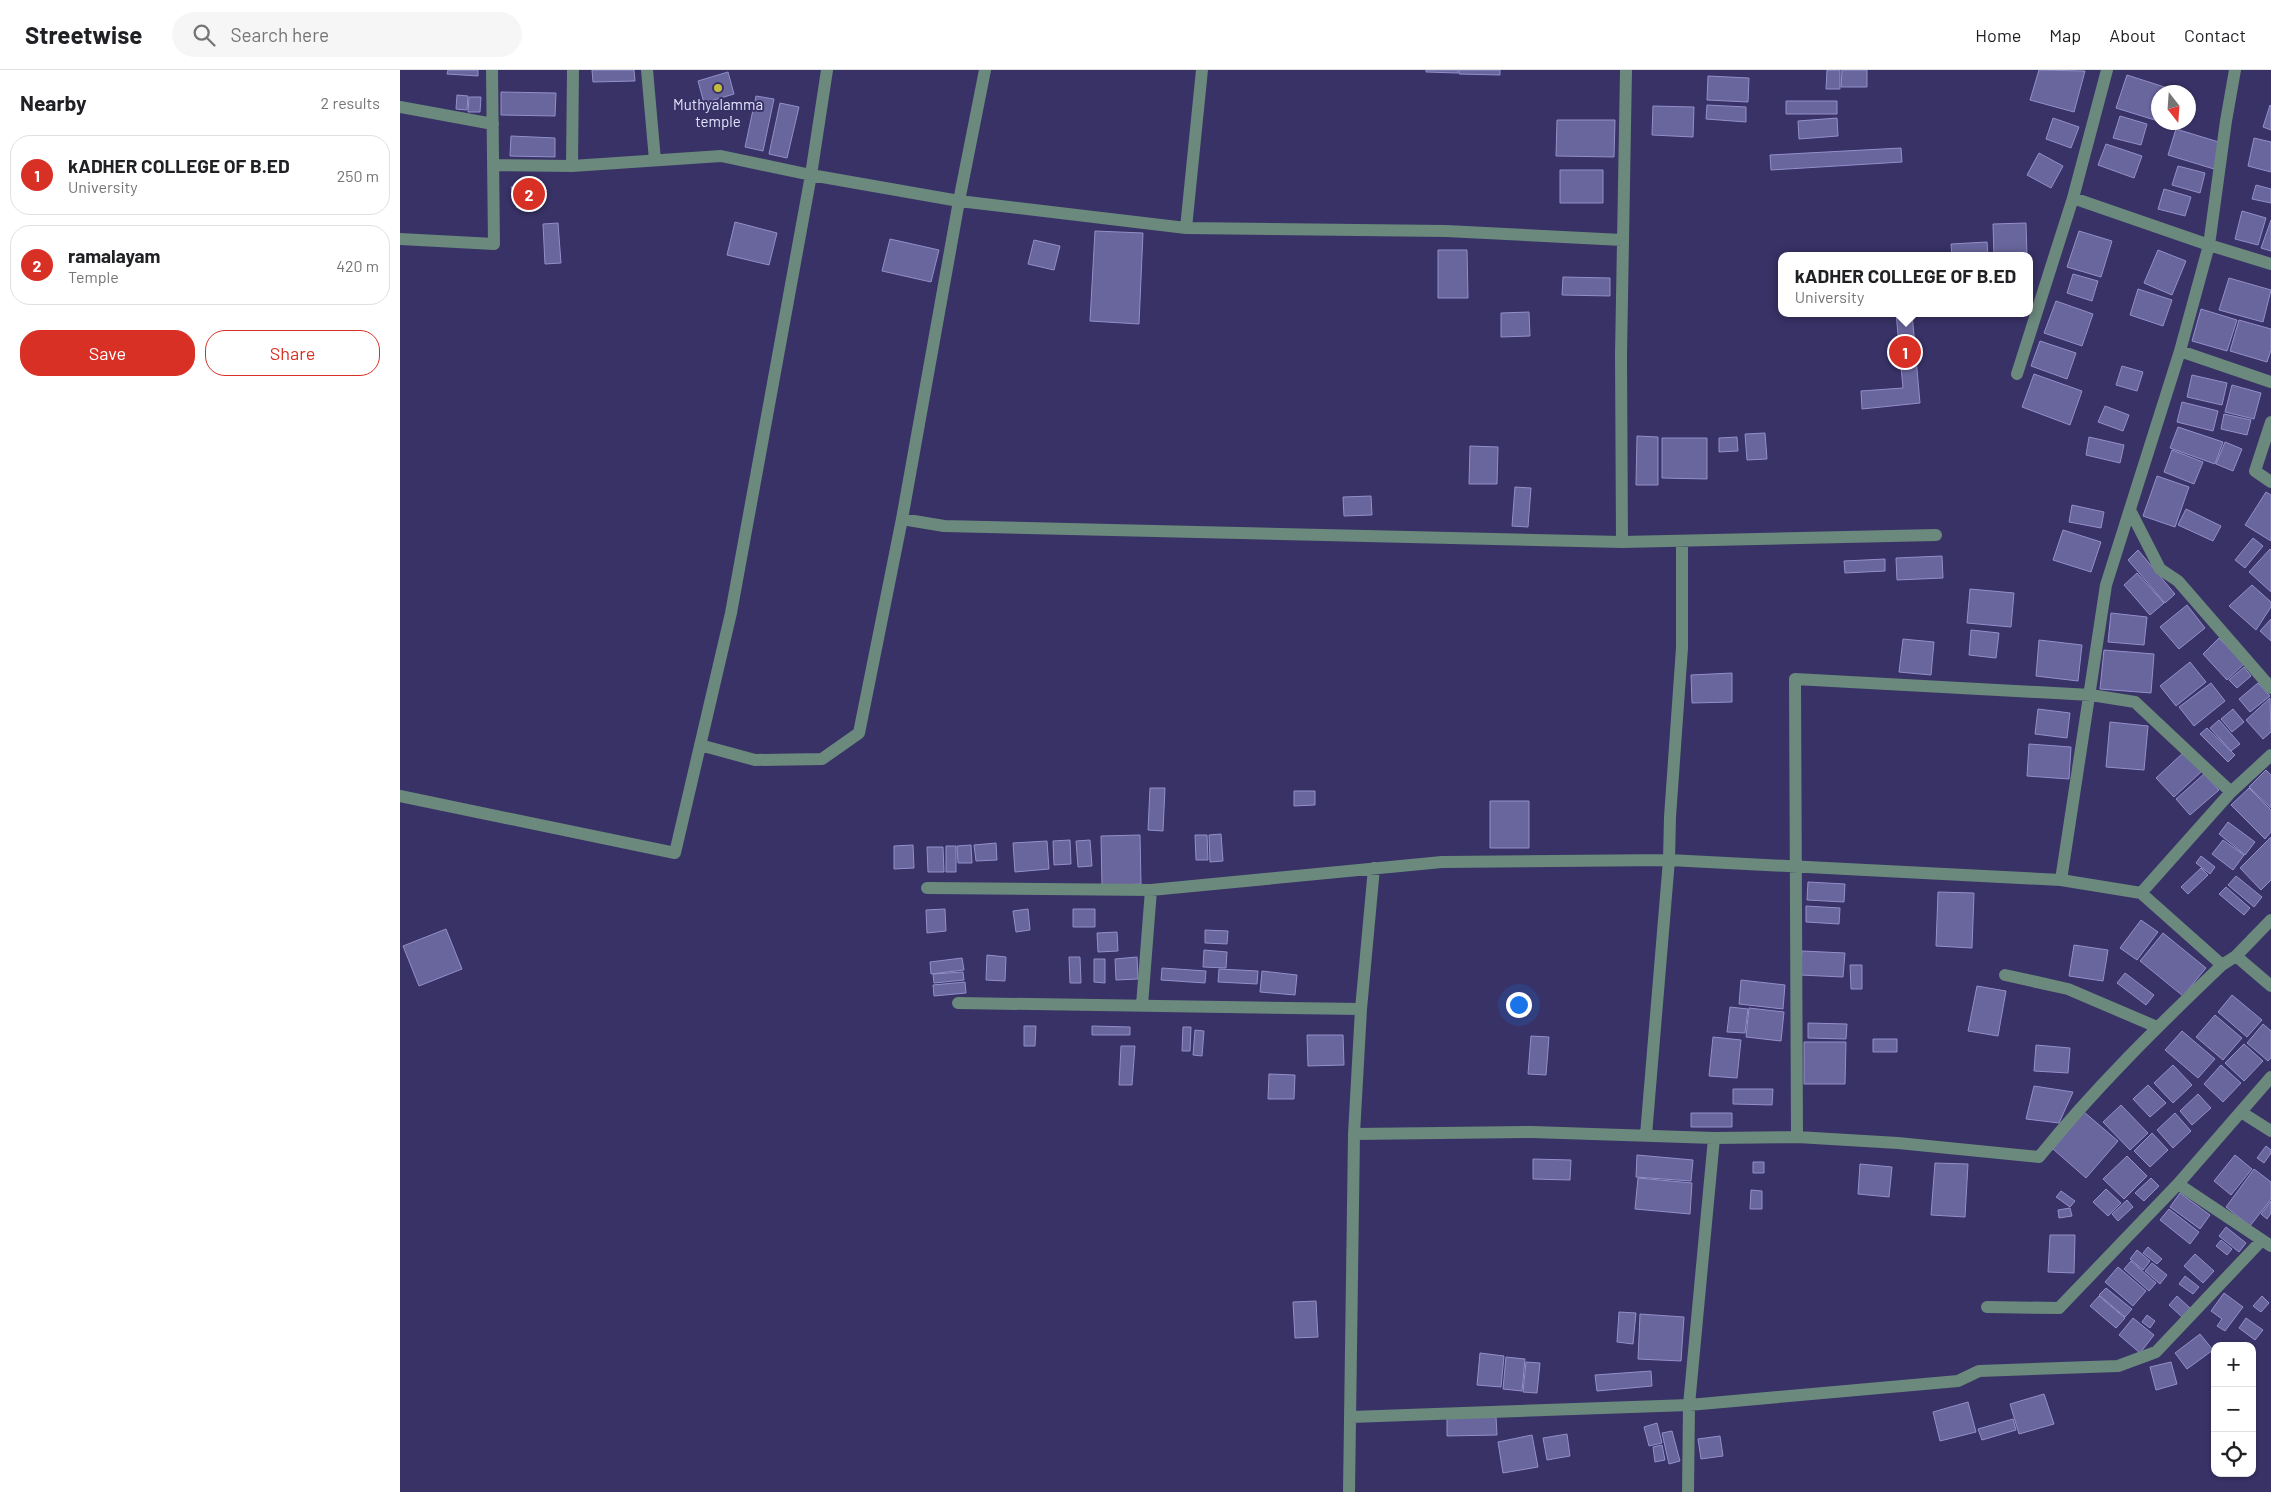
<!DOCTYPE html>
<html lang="en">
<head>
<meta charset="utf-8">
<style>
  body { margin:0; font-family:Barlow,sans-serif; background:#f6f6f6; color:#202124 }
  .controls { position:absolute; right:15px; bottom:15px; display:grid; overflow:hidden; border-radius:10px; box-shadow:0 1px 4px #0004 }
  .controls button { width:45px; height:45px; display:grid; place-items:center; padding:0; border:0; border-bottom:1px solid #e0e0e0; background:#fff; color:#202124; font:25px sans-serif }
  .compass { position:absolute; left:1751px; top:15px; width:45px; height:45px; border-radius:50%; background:#fff; box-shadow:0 1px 4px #0004; rotate:163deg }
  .you { position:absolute; left:1118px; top:934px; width:18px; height:18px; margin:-12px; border:4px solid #fff; border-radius:50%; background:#1a73e8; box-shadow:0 0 0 8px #1a73e833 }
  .badge { display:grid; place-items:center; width:32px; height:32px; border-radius:50%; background:#d93025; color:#fff; font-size:16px; font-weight:700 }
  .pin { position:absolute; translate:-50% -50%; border:2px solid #fff; box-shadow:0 1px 5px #0006 }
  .popup { position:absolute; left:1378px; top:182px; width:255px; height:65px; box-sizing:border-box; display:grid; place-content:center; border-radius:10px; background:#fff; filter:drop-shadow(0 1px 4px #0005); font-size:16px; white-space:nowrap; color:#757577 }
  .popup b { font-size:19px; color:#202124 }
  .popup::after { content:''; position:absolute; left:50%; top:100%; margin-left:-10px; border:10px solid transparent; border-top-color:#fff }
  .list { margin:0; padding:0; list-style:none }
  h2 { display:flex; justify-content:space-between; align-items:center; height:65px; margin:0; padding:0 20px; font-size:21px }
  h2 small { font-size:16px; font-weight:400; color:#757577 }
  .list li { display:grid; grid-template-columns:32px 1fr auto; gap:15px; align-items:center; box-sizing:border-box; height:80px; margin:0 10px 10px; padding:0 10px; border:1px solid #e0e0e0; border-radius:20px }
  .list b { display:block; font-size:19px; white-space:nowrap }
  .list p { margin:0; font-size:16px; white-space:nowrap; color:#757577 }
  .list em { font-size:16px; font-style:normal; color:#757577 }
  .actions { display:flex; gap:10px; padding:15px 20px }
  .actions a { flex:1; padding:11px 0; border:1px solid #d93025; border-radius:20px; text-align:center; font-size:18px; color:#d93025 }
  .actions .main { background:#d93025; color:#fff }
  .icon { flex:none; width:28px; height:28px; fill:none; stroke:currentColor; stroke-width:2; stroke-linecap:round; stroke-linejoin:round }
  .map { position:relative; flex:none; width:1871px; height:1422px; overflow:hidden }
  header { display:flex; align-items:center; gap:30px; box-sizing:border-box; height:70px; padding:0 25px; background:#fff; border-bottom:1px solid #e0e0e0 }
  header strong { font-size:24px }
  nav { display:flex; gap:28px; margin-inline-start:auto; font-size:18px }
  .search { width:350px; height:45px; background:#f6f6f6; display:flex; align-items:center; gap:12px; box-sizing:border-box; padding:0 18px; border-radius:28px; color:#757577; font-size:19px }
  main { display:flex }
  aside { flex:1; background:#fff }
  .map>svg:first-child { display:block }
</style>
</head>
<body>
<header>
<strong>Streetwise</strong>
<div class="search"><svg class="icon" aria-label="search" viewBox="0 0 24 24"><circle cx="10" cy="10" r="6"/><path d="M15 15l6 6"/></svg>Search here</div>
<nav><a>Home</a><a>Map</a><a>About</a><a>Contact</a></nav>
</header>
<main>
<aside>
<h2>Nearby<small>2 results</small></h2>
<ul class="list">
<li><span class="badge">1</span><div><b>kADHER COLLEGE OF B.ED</b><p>University</p></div><em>250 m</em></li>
<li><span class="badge">2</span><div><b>ramalayam</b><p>Temple</p></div><em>420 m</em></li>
</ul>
<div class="actions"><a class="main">Save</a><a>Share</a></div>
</aside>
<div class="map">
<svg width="1871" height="1422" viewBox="0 0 1871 1422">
  <rect width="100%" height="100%" fill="#383266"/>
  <path fill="#69669e" stroke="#928fca" d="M48,0H78V6L47,4Z
    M192,0H234L235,11L193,12Z
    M1026,0H1058V3L1026,2Z
    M1059,0H1100V5L1059,4Z
    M1427,0H1440V19H1426Z
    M1442,0H1467V17H1441Z
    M1639,0L1685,1L1674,42L1630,30Z
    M328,2L334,24L304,33L298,11Z
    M1727,5L1780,22H1758V51L1716,38Z
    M1308,6L1349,8L1348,32L1307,30Z
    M101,22L156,23L155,46L101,45Z
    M57,25L68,26L67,40L56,39Z
    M356,26L374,29L363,81L345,77Z
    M69,27H81L80,42H68Z
    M1386,31H1437V44H1386Z
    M380,33L399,37L387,88L369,84Z
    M1307,35L1346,37V52L1306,49Z
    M1870,35L1871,36V60L1863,57Z
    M1253,36L1294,37L1293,67L1252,65Z
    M1720,46L1747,54L1741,75L1713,68Z
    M1437,48L1438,66L1399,69L1398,51Z
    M1653,48L1679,57L1671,78L1646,69Z
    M1157,50H1215L1214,87L1156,86Z
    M1776,59L1822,73L1814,99L1768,85Z
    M111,66L155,68V87L110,86Z
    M1854,68L1871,72V102L1848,96Z
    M1706,74L1742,86L1734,108L1698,95Z
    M1501,78L1502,92L1371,100L1370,85Z
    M1639,83L1663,96L1651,118L1627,105Z
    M1778,96L1805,103L1800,123L1772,115Z
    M1160,100H1203V133H1160Z
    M135,110L141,132L117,138L111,117Z
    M1856,115L1871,119V133L1852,129Z
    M1764,119L1791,127L1785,146L1758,139Z
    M1842,141L1866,148L1858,175L1835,169Z
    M1871,150V181L1861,178Z
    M335,152L377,163L369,195L327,185Z
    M158,153L161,193L145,194L143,154Z
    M1626,153L1627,186H1594L1593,154Z
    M695,161L743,163L739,254L690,251Z
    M1679,161L1712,171L1701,207L1667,197Z
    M490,169L539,180L531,212L482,201Z
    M634,170L660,176L654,200L628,194Z
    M1587,172L1588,186H1552L1551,174Z
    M1038,180H1067L1068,228H1038Z
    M1758,180L1786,191L1772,225L1744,213Z
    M1673,204L1698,211L1692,231L1667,223Z
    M1163,207L1210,208V226L1162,225Z
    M1829,208L1871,220L1863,252L1819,240Z
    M1738,219L1772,230L1763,256L1730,245Z
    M1656,231L1693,244L1682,276L1644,263Z
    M1801,239L1837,250L1827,281L1792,271Z
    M1129,242L1130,266L1101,267V243Z
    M1496,243H1512L1520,333L1462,339L1461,321L1503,318Z
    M1839,250L1871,259V280L1867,292L1830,281Z
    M1640,271L1676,283L1667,309L1631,296Z
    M1722,296L1743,302L1737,321L1716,315Z
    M1634,304L1682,321L1670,355L1622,337Z
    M1792,305L1827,313L1822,335L1787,327Z
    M1832,315L1861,323L1854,349L1825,342Z
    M1782,332L1818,341L1813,361L1777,352Z
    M1705,336L1729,345L1723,361L1698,352Z
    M1824,344L1851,350L1847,365L1821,359Z
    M1778,357L1823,372L1815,394L1770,378Z
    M1365,363L1367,389L1347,390L1345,364Z
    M1237,366L1258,367V415H1236Z
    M1337,367L1338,381L1319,382V368Z
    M1689,367L1724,375L1720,393L1686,385Z
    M1262,368H1307V409L1262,408Z
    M1825,372L1842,379L1833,401L1816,394Z
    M1070,376L1098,377L1097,414H1069Z
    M1772,380L1803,392L1794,414L1764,402Z
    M1757,406L1789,417L1775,457L1743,446Z
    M1115,417L1131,418L1128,457L1112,456Z
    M1866,422L1871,425V471L1845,455Z
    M971,426L972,445L944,446L943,427Z
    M1672,435L1704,442L1701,458L1669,452Z
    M1786,439L1821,456L1813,471L1778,455Z
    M1663,460L1701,472L1691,502L1653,490Z
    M1853,468L1863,476L1845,498L1835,490Z
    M1870,479L1871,480V522L1849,502Z
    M1738,480L1775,524L1765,533L1728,490Z
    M1542,486L1543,508L1497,510L1496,488Z
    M1485,489V501L1445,503L1444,491Z
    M1737,503L1764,533L1750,545L1724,515Z
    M1852,515L1871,532V537L1856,560L1829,536Z
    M1570,519L1614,523L1611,557L1567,553Z
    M1787,535L1805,558L1779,579L1760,557Z
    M1711,543L1747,547L1744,575L1708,572Z
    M1871,549V571L1860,561Z
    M1571,560L1599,563L1596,588L1569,585Z
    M1819,568L1844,594L1827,610L1803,584Z
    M1503,569L1534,572L1531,605L1499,602Z
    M1639,570L1682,575L1678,611L1636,606Z
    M1704,580L1754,584L1751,623L1700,619Z
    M1790,592L1806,612L1776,636L1760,616Z
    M1844,597L1851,606L1837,618L1829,610Z
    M1332,603V632L1292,633L1291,605Z
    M1811,613L1825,631L1794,656L1779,637Z
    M1858,613L1870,626L1850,642L1839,629Z
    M1870,628L1871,662L1863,669L1846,650Z
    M1638,639L1670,643L1667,668L1635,664Z
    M1833,639L1844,652L1832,662L1821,649Z
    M1819,650L1840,674L1831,681L1810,658Z
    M1710,652L1748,656L1744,700L1706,697Z
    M1807,658L1835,685L1828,692L1800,664Z
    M1629,674L1671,677L1669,709L1627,706Z
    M1784,682L1802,701L1774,727L1756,708Z
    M1866,700L1871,705V738L1849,717Z
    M1804,704L1819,720L1790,745L1776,729Z
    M750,718H765L763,761L748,760Z
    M1849,718L1871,740V762L1865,769L1831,735Z
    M894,721H915V735L894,736Z
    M1090,731H1129V778H1090Z
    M1828,752L1855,772L1845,785L1819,764Z
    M821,764L823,791L810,792L809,765Z
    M740,765L741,814L702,816L701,766Z
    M795,765H807L808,790H796Z
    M1871,767V810L1861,820L1840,798Z
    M670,770L671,794L654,795L653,771Z
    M690,770L692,796L678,797L676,771Z
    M1823,770L1844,785L1833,800L1812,784Z
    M647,771L649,799L615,802L613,773Z
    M596,773L597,790L576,791L574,775Z
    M513,775L514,798L494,799V776Z
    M571,775L572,793H558L557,776Z
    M546,776H556V802H546Z
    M527,777H543L544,802H528Z
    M1801,786L1815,797L1810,804L1796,793Z
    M1801,798L1808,805L1788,824L1781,817Z
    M1836,806L1862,827L1854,837L1828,815Z
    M1408,812L1445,814L1444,832L1407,830Z
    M1826,817L1850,838L1844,845L1819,824Z
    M1538,822L1574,823L1572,878L1536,876Z
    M1406,836L1440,838L1439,854L1406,852Z
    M545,839L546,861L527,863L526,840Z
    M628,839L630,860L616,862L613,841Z
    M673,839H695V857H673Z
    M1741,850L1758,862L1737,890L1720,878Z
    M46,859L62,899L19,916L3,876Z
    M805,860L828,861L827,874L805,873Z
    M717,862L718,881L698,882L697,863Z
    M1763,863L1806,898L1783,926L1740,891Z
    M1674,875L1708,880L1703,911L1669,906Z
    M804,880L827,882L826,898L803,897Z
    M1402,881L1445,883L1443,907L1400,905Z
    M587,885L606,887L605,911L586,910Z
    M669,887H680L681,913H670Z
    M737,887L738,909L716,910L715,889Z
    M562,888L564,900L531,904L530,892Z
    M694,889H705V913L694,912Z
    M1450,895H1462V919H1451Z
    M762,898L806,901L805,913L761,910Z
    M819,899L858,901L857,914L818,912Z
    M862,901L897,905L895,925L860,922Z
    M563,902L564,910L534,913L533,904Z
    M1725,903L1754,925L1746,935L1717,913Z
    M1341,910L1385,915L1383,939L1339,934Z
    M565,912L566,923L534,926L533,915Z
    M1577,916L1606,921L1598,966L1568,961Z
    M1832,925L1862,950L1847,967L1818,942Z
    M1330,937L1348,939L1345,963L1327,962Z
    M1349,938L1384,942L1381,971L1346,967Z
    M1815,945L1842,968L1823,990L1796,967Z
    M1408,953L1447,954L1446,969L1408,968Z
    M1863,954L1871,961V988L1868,991L1847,973Z
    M624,956H636L635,976H624Z
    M692,956L730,957V965H692Z
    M783,957H791L790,981H782Z
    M795,960L804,961L802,986L793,985Z
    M1782,961L1815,989L1798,1008L1765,980Z
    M907,965H943L944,995L908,996Z
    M1131,966L1149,967L1146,1005L1128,1004Z
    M1313,967L1341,970L1337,1008L1309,1006Z
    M1473,969H1497V982H1473Z
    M1404,972H1446L1445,1014H1404Z
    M1844,974L1863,991L1844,1011L1825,993Z
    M1636,975L1670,978L1668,1003L1634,1001Z
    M721,976H735L732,1015H719Z
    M1773,995L1792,1015L1773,1033L1754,1013Z
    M1821,995L1841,1013L1823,1032L1804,1014Z
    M869,1004L895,1005L894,1029H868Z
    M1748,1015L1766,1033L1750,1047L1733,1029Z
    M1634,1016L1673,1022L1659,1053L1626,1049Z
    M1333,1019H1373L1372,1035L1333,1034Z
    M1798,1024L1811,1038L1792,1055L1780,1041Z
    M1721,1035L1748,1063L1730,1080L1703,1052Z
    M1684,1042L1718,1071L1686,1108L1653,1079Z
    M1291,1043H1332V1057H1291Z
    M1775,1043L1791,1061L1773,1078L1757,1060Z
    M1752,1063L1768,1080L1750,1097L1734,1081Z
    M1866,1076L1871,1080V1083L1864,1093L1857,1088Z
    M1237,1085L1293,1090L1291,1111L1236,1107Z
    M1835,1085L1852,1099L1831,1125L1814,1111Z
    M1727,1086L1747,1106L1724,1129L1703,1109Z
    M1133,1089L1171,1090L1170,1110L1133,1109Z
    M1353,1092H1364V1103H1353Z
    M1535,1093L1568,1094L1565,1147L1531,1145Z
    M1460,1094L1492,1097L1489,1127L1458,1124Z
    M1854,1099L1871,1112V1129L1850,1156L1826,1137Z
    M1238,1108L1292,1113L1290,1144L1235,1139Z
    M1751,1108L1759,1116L1744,1131L1735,1123Z
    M1706,1119L1721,1133L1708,1146L1693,1132Z
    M1351,1120L1362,1121V1139H1350Z
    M1661,1121L1675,1131L1670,1137L1656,1127Z
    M1780,1123L1810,1145L1800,1159L1770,1137Z
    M1727,1130L1733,1137L1718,1151L1712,1144Z
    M1871,1131V1143L1867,1149L1861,1144Z
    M1670,1138L1672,1146L1659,1148L1658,1140Z
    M1769,1139L1799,1162L1790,1174L1760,1150Z
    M1826,1157L1846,1173L1839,1182L1819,1166Z
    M1650,1165H1675L1674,1203L1648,1202Z
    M1821,1170L1832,1179L1827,1185L1816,1176Z
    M1748,1177L1762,1189L1757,1194L1743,1183Z
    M1737,1180L1750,1191L1743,1200L1730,1189Z
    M1795,1184L1814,1201L1803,1213L1784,1196Z
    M1731,1191L1756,1213L1749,1221L1724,1199Z
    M1752,1193L1767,1205L1760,1214L1745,1201Z
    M1718,1197L1746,1221L1733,1236L1705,1212Z
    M1785,1206L1799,1217L1793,1224L1779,1214Z
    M1706,1218L1732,1239L1725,1247L1699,1225Z
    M1824,1223L1843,1237L1825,1261L1817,1256L1822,1249L1811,1241Z
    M1699,1226L1725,1248L1716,1258L1690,1236Z
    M1777,1226L1790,1238L1782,1247L1769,1235Z
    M1862,1226L1869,1233L1861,1242L1853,1236Z
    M916,1231L918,1267L895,1268L893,1232Z
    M1219,1242L1236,1243L1233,1274L1217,1272Z
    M1240,1244L1284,1247L1281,1291L1238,1289Z
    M1747,1245L1755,1251L1750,1258L1742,1252Z
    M1733,1248L1754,1265L1740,1283L1719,1265Z
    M1846,1248L1863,1260L1855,1270L1839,1258Z
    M1800,1264L1813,1280L1787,1299L1775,1283Z
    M1080,1283L1104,1286L1101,1317L1077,1315Z
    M1106,1287L1125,1289L1122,1321L1103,1319Z
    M1126,1292L1140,1293L1137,1323L1123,1322Z
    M1771,1292L1777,1314L1756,1320L1750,1297Z
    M1251,1301L1252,1316L1197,1321L1195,1305Z
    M1644,1324L1654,1354L1619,1364L1610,1334Z
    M1568,1332L1576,1362L1540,1371L1533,1342Z
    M1096,1347L1097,1365L1047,1366V1348Z
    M1613,1349L1616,1360L1582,1370L1578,1359Z
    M1257,1353L1262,1373L1249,1376L1244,1357Z
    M1272,1361L1280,1391L1269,1394L1262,1363Z
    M1167,1364L1170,1386L1147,1390L1143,1368Z
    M1132,1365L1138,1397L1103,1403L1098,1372Z
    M1320,1366L1323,1386L1301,1389L1298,1369Z
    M1262,1375L1265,1390L1255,1392L1253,1377Z"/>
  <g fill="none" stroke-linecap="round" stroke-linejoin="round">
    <path stroke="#6b897c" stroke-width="12" d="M247,0L255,90
      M427,0L411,105L559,131L585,0
      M1226,0L1221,285L1222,472L1536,465
      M0,37L93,54
      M172,96L173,0
      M1673,128L1809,175L1871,194
      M786,158L802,0
      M0,169L94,174L92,0
      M1780,281L1871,312
      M1617,304L1673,128L1707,0
      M1871,352L1855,401L1871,412
      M1730,440L1760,499L1778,511L1871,618
      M502,449L544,456L1222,472
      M300,675L355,690L422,689L459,663L502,449L559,131L786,158L1046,161L1222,170
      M0,726L275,783L331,543L411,105L321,86L172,96L93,95
      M1661,810L1706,515L1780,281L1809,175L1826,51L1835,0
      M527,818L751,820L1042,792L1269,790L1661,810L1741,823L1822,895L1836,886
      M1741,823L1831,722L1871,685
      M1871,850L1836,886L1871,916
      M1605,905L1668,919L1757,957
      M558,933L961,939
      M742,935L751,820
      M1841,1042L1871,1061
      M954,1064L1132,1062L1314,1068L1397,1067L1498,1073L1639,1087C1695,1018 1758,956 1822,895
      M1246,1065L1269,790L1270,747L1282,578V471
      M1397,1067L1395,609L1691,625L1735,632L1831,722
      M1778,1114L1871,1176
      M1587,1237L1659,1238L1778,1114L1871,1007
      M951,1347L1289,1335L1558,1311L1579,1301L1718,1296L1756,1282L1862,1170
      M949,1422L954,1064L961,939L974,798
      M1288,1422L1289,1335L1314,1068"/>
  </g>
  <circle fill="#c4bc3e" stroke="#383266" stroke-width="2" cx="318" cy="18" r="5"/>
  <g text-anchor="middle" stroke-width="4" stroke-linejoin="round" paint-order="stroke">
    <g font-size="15" fill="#e3e3fd" stroke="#383266">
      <text x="318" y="40">Muthyalamma<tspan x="318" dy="17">temple</tspan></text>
    </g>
  </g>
</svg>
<div class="controls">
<button>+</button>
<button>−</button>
<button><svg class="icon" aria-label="locate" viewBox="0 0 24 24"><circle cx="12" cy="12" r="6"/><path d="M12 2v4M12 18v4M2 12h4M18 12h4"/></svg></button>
</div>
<svg class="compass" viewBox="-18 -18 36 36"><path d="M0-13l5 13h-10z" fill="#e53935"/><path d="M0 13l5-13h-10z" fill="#757577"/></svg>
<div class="you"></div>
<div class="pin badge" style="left:1505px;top:282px">1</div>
<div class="popup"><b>kADHER COLLEGE OF B.ED</b>University</div>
<div class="pin badge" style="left:129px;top:124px">2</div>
</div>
</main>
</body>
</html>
